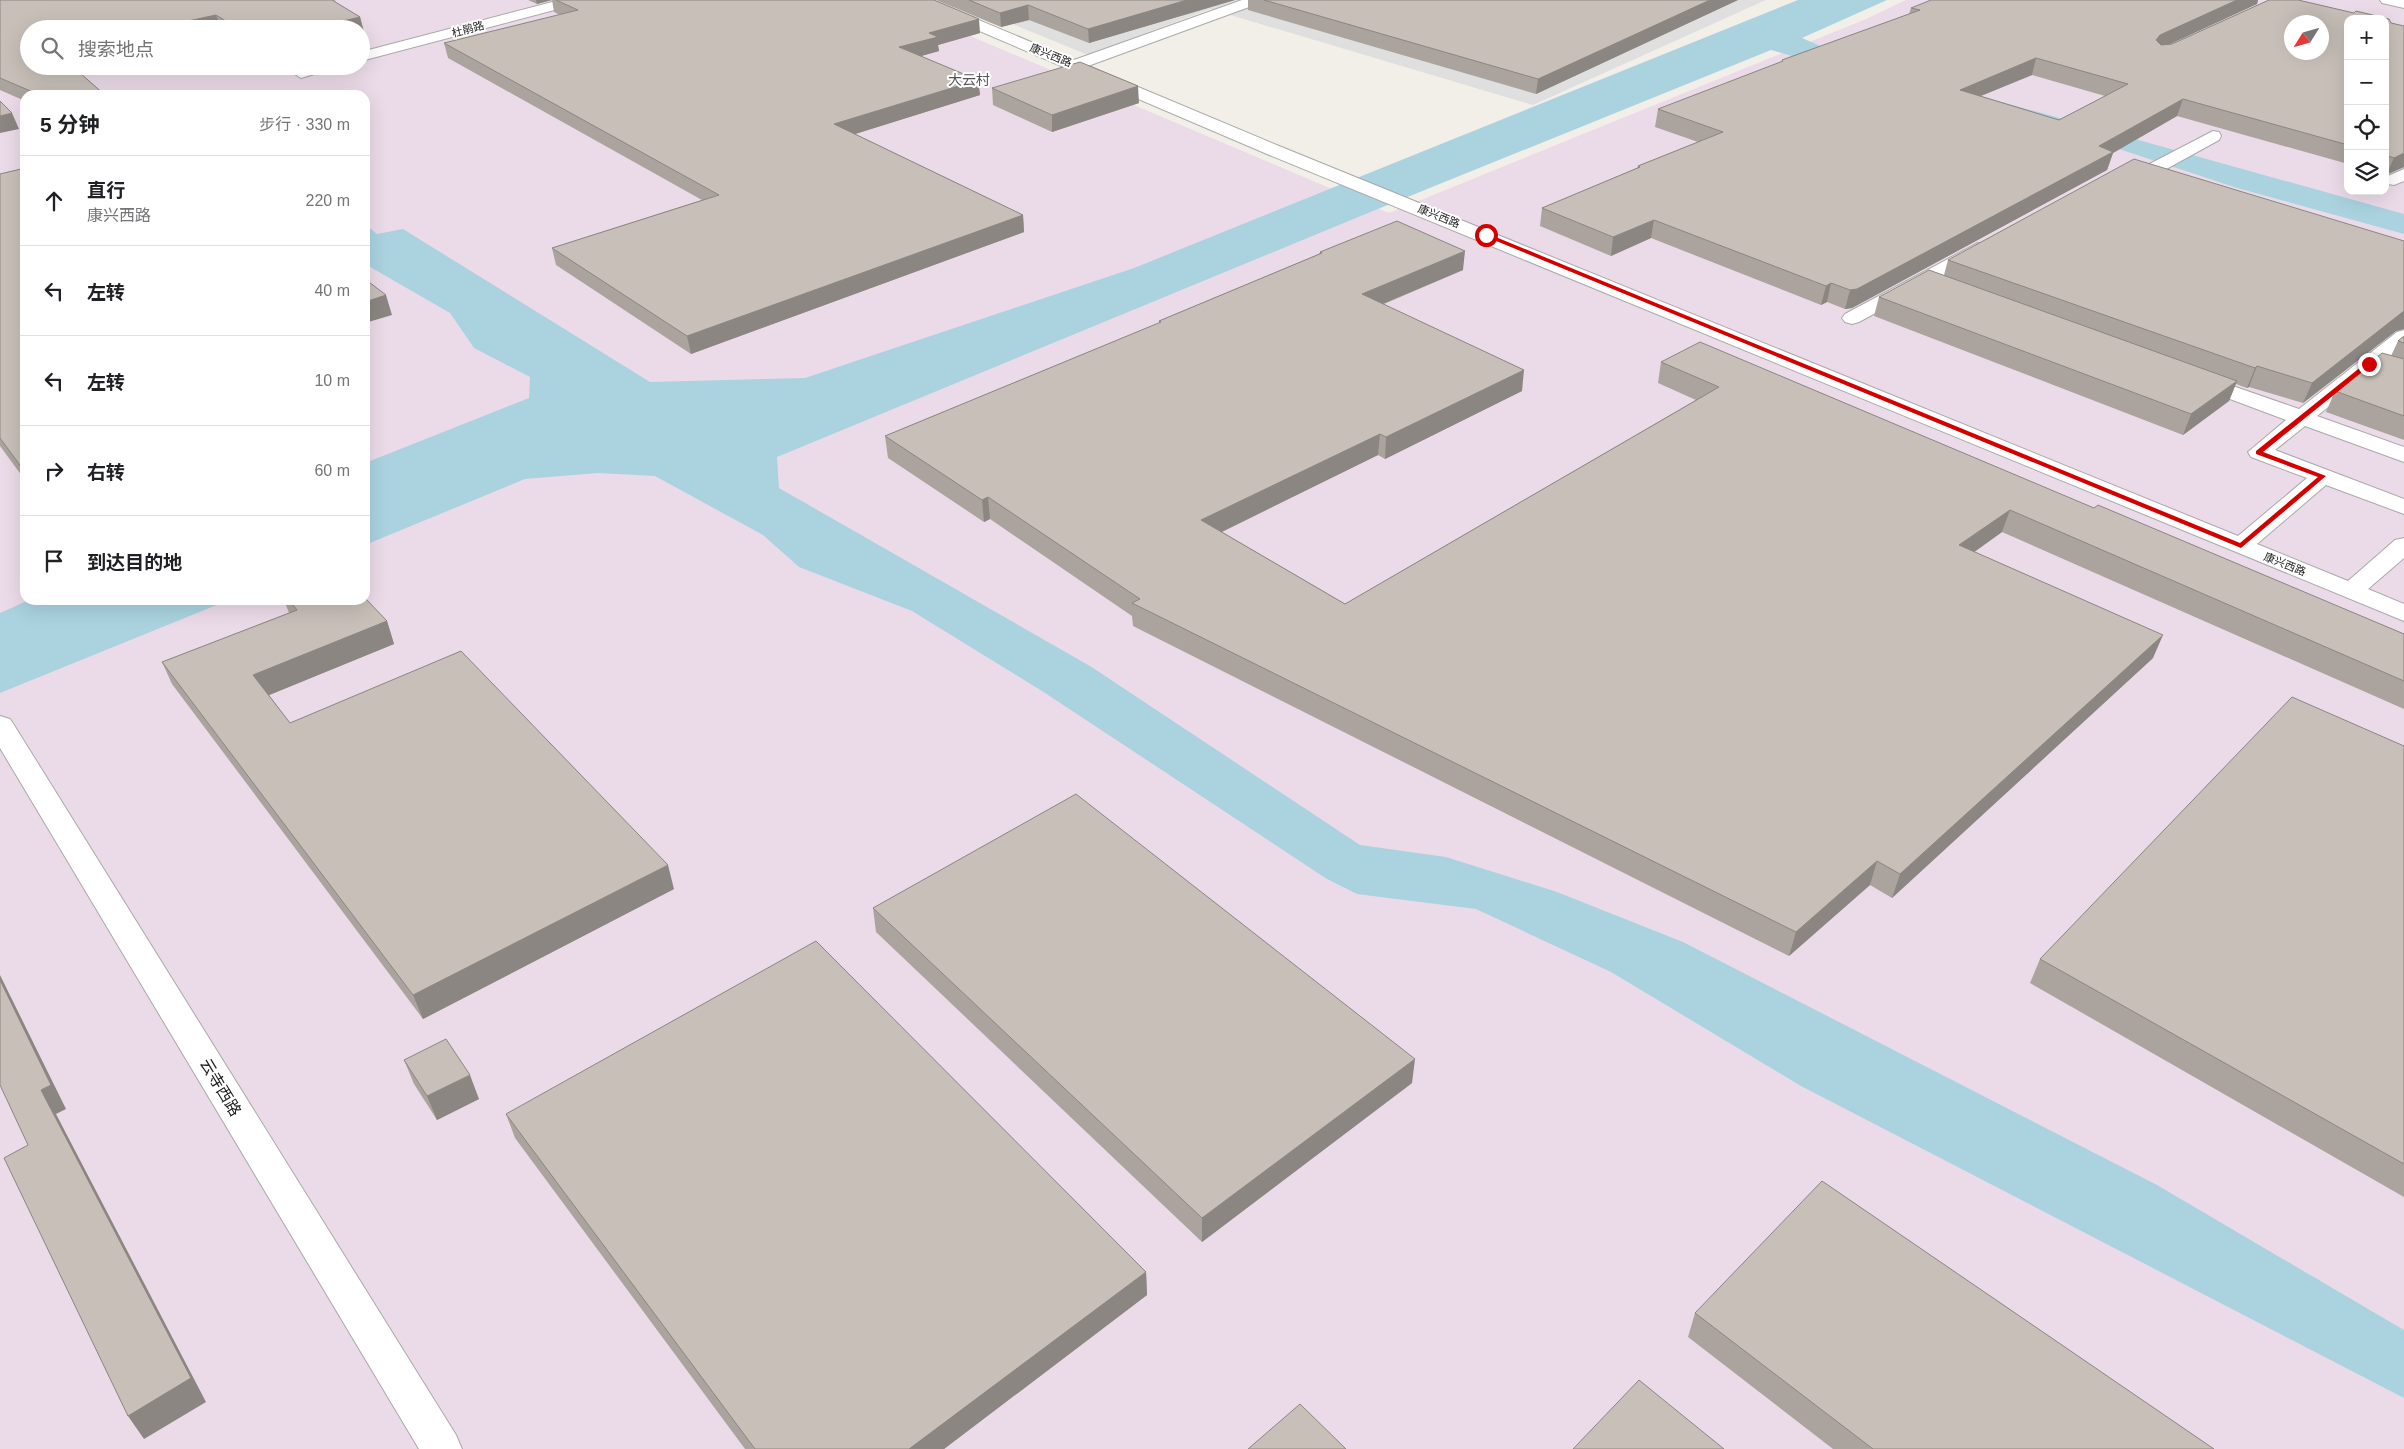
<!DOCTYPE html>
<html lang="zh">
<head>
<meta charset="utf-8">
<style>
  body { margin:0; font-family:Helvetica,"Noto Sans SC",sans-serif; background:#f6f6f6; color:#202124 }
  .controls { position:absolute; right:15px; top:15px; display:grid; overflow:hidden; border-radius:10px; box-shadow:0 5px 20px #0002 }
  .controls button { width:45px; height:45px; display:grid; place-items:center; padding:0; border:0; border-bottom:1px solid #e0e0e0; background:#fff; color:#202124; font:25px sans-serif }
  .compass { position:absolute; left:2284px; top:15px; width:45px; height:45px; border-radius:50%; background:#fff; box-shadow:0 5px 20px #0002; rotate:233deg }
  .stop { position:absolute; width:15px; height:15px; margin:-11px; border:4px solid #d40000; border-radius:50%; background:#fff }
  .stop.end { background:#d40000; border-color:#fff; box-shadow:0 1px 5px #0008 }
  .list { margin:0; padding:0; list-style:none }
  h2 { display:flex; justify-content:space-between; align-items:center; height:65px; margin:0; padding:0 20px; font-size:21px }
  h2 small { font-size:16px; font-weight:400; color:#757577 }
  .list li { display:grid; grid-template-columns:32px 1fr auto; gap:15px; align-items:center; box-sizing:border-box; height:90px; padding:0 20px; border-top:1px solid #e0e0e0 }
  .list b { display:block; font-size:19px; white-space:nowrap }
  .list p { margin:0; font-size:16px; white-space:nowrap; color:#757577 }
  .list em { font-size:16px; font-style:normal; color:#757577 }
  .icon { flex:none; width:28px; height:28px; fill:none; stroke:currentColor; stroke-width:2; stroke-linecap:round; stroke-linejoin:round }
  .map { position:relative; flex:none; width:2404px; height:1449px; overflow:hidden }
  .search { position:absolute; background:#fff; box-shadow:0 5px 20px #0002; left:20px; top:20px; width:350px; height:55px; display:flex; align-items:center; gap:12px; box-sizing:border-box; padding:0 18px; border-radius:28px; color:#757577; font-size:19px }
  .panel { position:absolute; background:#fff; box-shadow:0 5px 20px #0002; left:20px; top:90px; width:350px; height:515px; border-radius:15px }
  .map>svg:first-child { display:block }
</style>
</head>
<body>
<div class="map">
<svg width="2404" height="1449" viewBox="0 0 2404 1449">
  <rect width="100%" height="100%" fill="#f2efe9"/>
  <path fill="#e0dfdf" d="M954,0H1766L1533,105L1210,9L1088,55Z"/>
  <path fill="#ebdbe8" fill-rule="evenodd" d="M0,0H885L1389,213L1866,19L1906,0H2404V1449H0ZM2348,19H2385V191H2348ZM2292,22H2322V52H2292ZM29,29H361V66H29ZM25,95H365V600H25Z"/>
  <path fill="#aad3df" d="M1798,0H1887L1802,38L1855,61L2404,214V234L2237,188L2116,148L1771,50L1368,213L777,457L779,488L1090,666L1360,845L1446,857L1557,892L1683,942L2157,1185L2404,1330V1398L1801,1086L1611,972L1476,909L1357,894L1327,879L1042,691L912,611L799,567L763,535L655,476L598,473L525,479L365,545V463L529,398L530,377L474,348L450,313L365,264V224L377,234L403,229L650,382L805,378L1134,268Z
    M29,600H229L0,693V613Z"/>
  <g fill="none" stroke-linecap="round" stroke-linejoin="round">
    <defs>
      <path id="minor" d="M560,0H583L581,3L361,61V52Z
        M912,0H931L1074,60L1242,0H1262L1260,3L1088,66L1279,146L2238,536L2307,478L2251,457L2248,452L2286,420L2190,384L2186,380L2190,376L2197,374L2204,376L2299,409L2397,332L2404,330V346L2317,416L2404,447V462L2305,426L2275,450L2404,499V514L2326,485L2257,544L2348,581L2395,540L2404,538V558L2368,589L2404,604V621L1267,154L914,3Z
        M2380,0H2404V8L2382,3Z
        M308,66H333L331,69L301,78L293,73L296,70Z
        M2213,131L2219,132L2221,136L2219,140L2159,173L2170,176L2173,180L2170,184C2161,186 2141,182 2135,174L2138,170Z
        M2404,169V181L2394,185L2388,184L2385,180L2388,176Z
        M1978,243L1985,245L1987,249L1985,253L1859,322L1852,324L1845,322L1842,318L1845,314Z
        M0,716L10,719L14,725L456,1435L462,1449H419L0,748Z"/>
    </defs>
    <use href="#minor" stroke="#a9a9a9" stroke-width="2"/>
    <use href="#minor" fill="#fff" fill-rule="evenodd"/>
  </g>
  <path fill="#aba49e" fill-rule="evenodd" d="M0,0H336L334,1L360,17L364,32H361V29H29V66H72L105,95H25V101L0,90Z
    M528,0H934L980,33L938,45L939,51L921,56L978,80L980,95L855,134L1023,215L1024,232L691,354L556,265L552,248L702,200L448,58L444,43L560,15L554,12L552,0L537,4Z
    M936,0H1235L1089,43L1029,20L1001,27Z
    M1248,0H1738L1536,94L1248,10Z
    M1931,0H2258L2257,4L2170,44H2172L2269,0H2298L2354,13L2356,11L2389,19L2391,23L2404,26V167L2385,175V19H2348V164L2177,116L2113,153L2107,170L1852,308L1845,309L1827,302L1821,305L1651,238L1611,256L1540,226L1542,208L1637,168L1638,166L1698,142L1655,127L1658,109L1781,62L1782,60L1909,14L1911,8ZM2292,22H2322V52H2292ZM2032,75L2105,96L2059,120L1981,96Z
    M992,88L1139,103L1052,132L993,105Z
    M25,168V480L0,446V174Z
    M2404,241V329L2396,331L2303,403L2249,387L2247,388L2236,384L2229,401L2183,435L1874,316L1879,297L1944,275L1948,260Z
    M1320,252L1463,270L1384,304L1522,391L1385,459L1378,455L1222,532L1345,604L1696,400L1658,383L1661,362L2094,508L2404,634V709L2002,532L1974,552L2153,658L1892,898L1870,885L1789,956L1133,626L1132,616L990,519L984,522L888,458L885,436L1159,323V321L1319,254Z
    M2404,336V440L2326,412L2335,391L2391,356L2398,341Z
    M284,600H365L387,621L394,644L269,695L290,723L674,889L423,1019L172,684L162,662L289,613Z
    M2404,746V1197L2030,983L2040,959Z
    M873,908L1412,1083L1202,1242L876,932Z
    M404,1060L479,1099L437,1120L414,1084Z
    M506,1114L1146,1272L1147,1295L944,1449H745L515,1138Z
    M1695,1313L2214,1449H1833L1688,1337Z"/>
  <path fill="#8b8681" d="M536,0H552L537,4Z
    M1187,0H1235L1089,43L1088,29Z
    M1710,0H1738L1536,94L1538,79Z
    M2237,0H2258L2257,4L2155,51L2156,40L2160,35Z
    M1028,5L1029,20L1001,27L1000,13Z
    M216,15L221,29H151Z
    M360,17L364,32H361V29H308Z
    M979,19L980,33L938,45L939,51L900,62L899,47L929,33Z
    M237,24L238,29H233L232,25Z
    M2036,58L2032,75L1956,106L1960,90Z
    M978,80L980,95L836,140L834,124Z
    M1138,86L1139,103L1052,132V115Z
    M2183,99L2177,116L2113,153L2107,170L1852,308L1845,309L1850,290L2099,146Z
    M12,113L19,129L0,133V116Z
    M2404,153V167L2386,175L2394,158Z
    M1023,215L1024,232L691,354L687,336Z
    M1654,220L1651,238L1611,256L1613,237Z
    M1465,251L1463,270L1361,313L1362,294Z
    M1831,283L1827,302L1821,305L1826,286Z
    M386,295L392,315L365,323V302Z
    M2404,311V329L2396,331L2303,403L2312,383Z
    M2257,366L2249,387L2247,388L2255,368Z
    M1524,370L1522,391L1385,459L1386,437Z
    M2237,381L2229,401L2183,435L2191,414Z
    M1380,434L1378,455L1201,542V520Z
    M988,497L990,519L984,522L982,500Z
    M2010,510L2002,532L1952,568L1959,545Z
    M387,621L394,644L262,698L253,675Z
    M2163,635L2153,658L1892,898L1900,874Z
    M1877,861L1870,885L1789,956L1796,932Z
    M668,865L674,889L423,1019L413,995Z
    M0,975L66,1109L56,1114L206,1402L144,1439L128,1416L41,1090L0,980Z
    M1415,1059L1412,1083L1202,1242V1218Z
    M470,1075L479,1099L437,1120L427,1096Z
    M1146,1272L1147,1295L944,1449H909Z"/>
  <path fill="#c7bfb8" stroke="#8b8681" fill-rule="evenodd" d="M0,0H332L360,17L308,29H243L237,24L232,25L216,15L151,29H29V66H72L105,95H40L0,78Z
    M556,0H934L979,19L929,33L938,37L899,47L978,80L834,124L1023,215L687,336L552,248L719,195L444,43L578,10Z
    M969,0H1187L1088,29L1028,5L1000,13Z
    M1264,0H1710L1538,79Z
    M1931,0H2237L2160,35L2156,40L2161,45L2172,44L2269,0H2298L2354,13L2356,11L2389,19L2391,23L2404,26V153L2394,158L2385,155V19H2348V145L2183,99L2099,146L2113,152L1857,289L1850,290L1831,283L1826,286L1654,220L1613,237L1542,208L1640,167L1638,166L1723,132L1658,109L1783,61L1782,60L1920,10L1911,8ZM2292,22H2322V52H2292ZM2036,58L2128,84L2059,120L1960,90Z
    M1080,62L1138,86L1052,115L992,88Z
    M0,101L12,113L0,116Z
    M2134,159L2404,241V311L2312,383L2257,366L2255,368L1948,260Z
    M25,168V472L0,438V174Z
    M1397,221L1465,251L1362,294L1524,370L1386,437L1380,434L1201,520L1345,604L1719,387L1661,362L1700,342L2094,508L2098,505L2404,634V681L2010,510L1959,545L2163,635L1900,874L1877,861L1796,932L1132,603L1140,599L988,497L982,500L885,436L1161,322L1159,321L1322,253L1320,252Z
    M1929,270L2237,381L2191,414L1879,297Z
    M365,279L386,295L365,302Z
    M2404,336V343L2398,341Z
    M2382,353L2404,359V416L2335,391Z
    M365,598L387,621L253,675L290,723L461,651L668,865L413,995L162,662L297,610L289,600H365Z
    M2292,697L2404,746V1164L2040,959Z
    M1076,794L1415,1059L1202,1218L873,908Z
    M816,941L1146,1272L909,1449H755L506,1114Z
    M0,980L51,1085L41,1090L191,1378L128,1416L4,1158L28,1145L0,1085Z
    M446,1039L470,1075L427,1096L404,1060Z
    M1822,1181L2214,1449H1873L1695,1313Z
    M1639,1380L1724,1449H1573Z
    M1300,1404L1346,1449H1248Z"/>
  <path fill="#d40000" d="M1486,233L2240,543L2318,477L2256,454V451L2367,362L2372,364L2263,452L2326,476L2241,548L1484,236Z"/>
  <g text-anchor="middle" stroke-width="4" stroke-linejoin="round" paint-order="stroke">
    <g font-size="11" fill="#222" stroke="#fff">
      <text transform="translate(468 29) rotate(-15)" y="4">杜鹃路</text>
      <text transform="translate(1051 55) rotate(22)" y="4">康兴西路</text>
      <text transform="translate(1439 216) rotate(22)" y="4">康兴西路</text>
      <text transform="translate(2285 564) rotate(22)" y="4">康兴西路</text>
    </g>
    <g font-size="14" fill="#555" stroke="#fff">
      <text x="969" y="85">大云村</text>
    </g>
    <g font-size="16" fill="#222" stroke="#fff">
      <text transform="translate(221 1087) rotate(59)" y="6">云寺西路</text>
    </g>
  </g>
</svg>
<div class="controls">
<button>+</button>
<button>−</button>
<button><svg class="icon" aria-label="locate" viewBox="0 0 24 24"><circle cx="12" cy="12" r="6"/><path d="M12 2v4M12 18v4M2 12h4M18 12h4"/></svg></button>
<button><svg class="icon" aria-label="layers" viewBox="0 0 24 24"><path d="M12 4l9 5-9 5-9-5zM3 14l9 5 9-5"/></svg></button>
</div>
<svg class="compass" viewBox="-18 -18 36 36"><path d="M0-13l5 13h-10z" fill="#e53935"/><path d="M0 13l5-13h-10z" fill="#757577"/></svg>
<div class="stop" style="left:1486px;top:235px"></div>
<div class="stop end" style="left:2369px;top:364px"></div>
<div class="search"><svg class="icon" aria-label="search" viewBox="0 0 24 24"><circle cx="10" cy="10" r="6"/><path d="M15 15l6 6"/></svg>搜索地点</div>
<section class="panel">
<h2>5 分钟<small>步行 · 330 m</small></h2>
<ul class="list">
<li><svg class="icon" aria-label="ahead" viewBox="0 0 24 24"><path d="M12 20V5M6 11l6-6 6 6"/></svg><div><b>直行</b><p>康兴西路</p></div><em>220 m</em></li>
<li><svg class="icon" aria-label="left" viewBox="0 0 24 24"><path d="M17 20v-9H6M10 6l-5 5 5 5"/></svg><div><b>左转</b></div><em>40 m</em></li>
<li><svg class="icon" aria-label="left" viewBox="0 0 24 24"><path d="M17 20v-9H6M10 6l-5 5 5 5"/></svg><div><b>左转</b></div><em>10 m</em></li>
<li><svg class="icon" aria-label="right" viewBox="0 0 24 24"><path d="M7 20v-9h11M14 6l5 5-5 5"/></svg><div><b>右转</b></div><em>60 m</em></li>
<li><svg class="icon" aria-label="arrive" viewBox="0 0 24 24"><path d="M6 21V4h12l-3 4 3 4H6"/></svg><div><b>到达目的地</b></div></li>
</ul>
</section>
</div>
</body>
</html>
